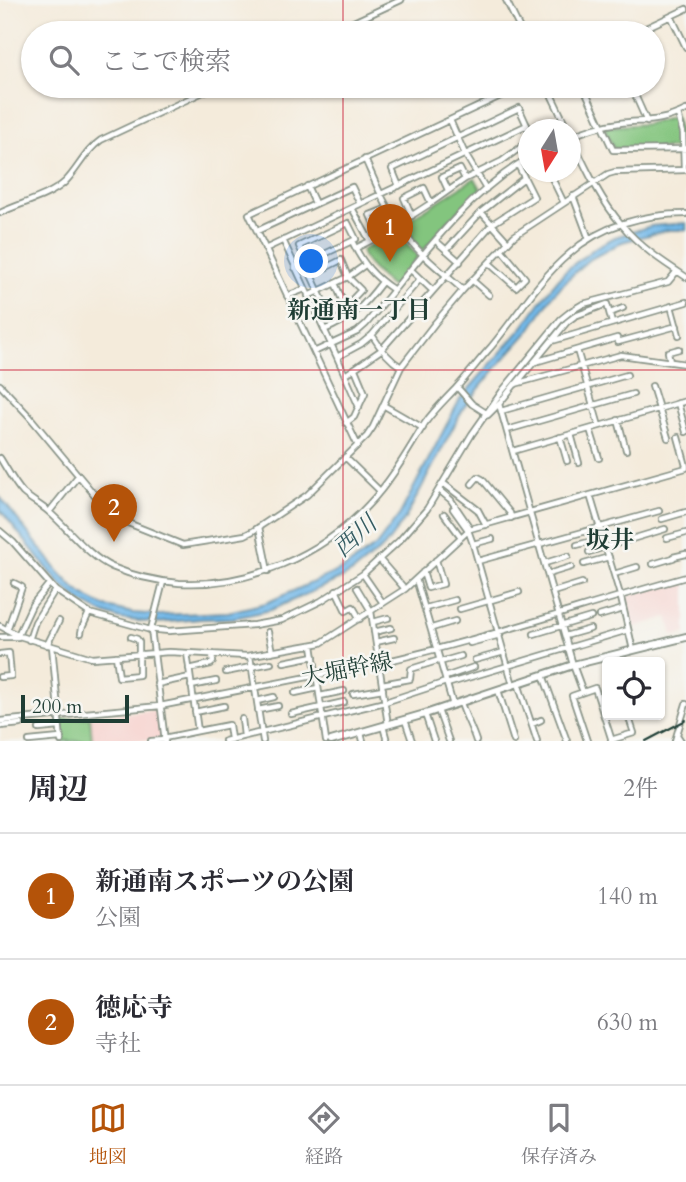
<!DOCTYPE html>
<html lang="ja">
<head>
<meta charset="utf-8">
<style>
  body { margin:0; font-family:Cardo,"Noto Serif JP",serif; background:#f7f7f7; color:#2b2b33 }
  .controls { position:absolute; right:21px; bottom:21px; display:grid; overflow:hidden; border-radius:7px; box-shadow:0 2px 5px #0004 }
  .controls button { width:63px; height:63px; display:grid; place-items:center; padding:0; border:0; border-bottom:2px solid #e1e1e2; background:#fff; color:#2b2b33; font:35px sans-serif }
  .compass { position:absolute; left:518px; top:119px; width:63px; height:63px; border-radius:50%; background:#fff; box-shadow:0 2px 5px #0004; rotate:191deg }
  .scale { position:absolute; left:21px; bottom:18px; width:108px; box-sizing:border-box; padding-left:7px; border:4px solid #1f3d34; border-top:0; font-size:19px; line-height:24px; white-space:nowrap; color:#1f3d34; -webkit-text-stroke:5px #f6f6f2; paint-order:stroke }
  .you { position:absolute; left:312px; top:262px; width:24px; height:24px; margin:-18px; border:5px solid #fff; border-radius:50%; background:#1a73e8; box-shadow:0 0 0 10px #1a73e833 }
  .badge { display:grid; place-items:center; width:46px; height:46px; border-radius:50%; background:#b45309; color:#fff; font-size:23px; font-weight:700 }
  .pin { position:absolute; translate:-50% -58px; filter:drop-shadow(0 2px 4px #0008) }
  .pin::after { content:''; position:absolute; top:37px; width:24px; height:21px; background:inherit; clip-path:polygon(0 0,100% 0,50% 100%) }
  .list { margin:0; padding:0; list-style:none }
  h2 { display:flex; justify-content:space-between; align-items:center; height:91px; margin:0; padding:0 28px; font-size:30px }
  h2 small { font-size:23px; font-weight:400; color:#7c7c81 }
  .list li { display:grid; grid-template-columns:46px 1fr auto; gap:21px; align-items:center; box-sizing:border-box; height:126px; padding:0 28px; border-top:2px solid #e1e1e2 }
  .list b { display:block; font-size:26px; white-space:nowrap }
  .list p { margin:0; font-size:23px; white-space:nowrap; color:#7c7c81 }
  .list em { font-size:23px; font-style:normal; color:#7c7c81 }
  .icon { flex:none; width:38px; height:38px; fill:none; stroke:currentColor; stroke-width:2; stroke-linecap:round; stroke-linejoin:round }
  .map { position:relative; flex:none; width:686px; height:741px; overflow:hidden }
  .search { position:absolute; background:#fff; box-shadow:0 2px 5px #0004; left:21px; right:21px; top:21px; height:77px; display:flex; align-items:center; gap:18px; box-sizing:border-box; padding:0 24px; border-radius:38px; color:#7c7c81; font-size:26px }
  .sheet { height:343px; background:#fff }
  nav { display:flex; justify-content:space-around; align-items:center; box-sizing:border-box; height:98px; border-top:2px solid #e1e1e2; background:#fff; font-size:19px; color:#7c7c81 }
  nav a { display:grid; justify-items:center; gap:4px }
  nav .on { color:#b45309 }
  .map>svg:first-child { display:block }
</style>
</head>
<body>
<div class="map">
<svg width="686" height="741" viewBox="0 0 686 741">
  <rect width="100%" height="100%" fill="#f6f6f2"/>
  <filter id="ink" filterUnits="userSpaceOnUse"><feTurbulence type="fractalNoise" baseFrequency=".0143" numOctaves="2"/><feDisplacementMap in="SourceGraphic" scale="14" xChannelSelector="R" yChannelSelector="G"/><feConvolveMatrix kernelMatrix="1 2 1 2 8 2 1 2 1" color-interpolation-filters="sRGB"/></filter>
  <filter id="wash" filterUnits="userSpaceOnUse"><feTurbulence type="fractalNoise" baseFrequency=".00686" numOctaves="4" result="noise"/><feDisplacementMap in="SourceGraphic" scale="28" xChannelSelector="R" yChannelSelector="G"/><feGaussianBlur stdDeviation="1.57" result="paint"/><feColorMatrix in="noise" values="0 0 0 0 0 0 0 0 0 0 0 0 0 0 0 0 0 1.4 0 .05"/><feComposite in="paint" operator="in"/></filter>
  <g filter="url(#wash)">
    <rect width="100%" height="100%" fill="#f4ebdb"/>
    <path fill="#f7d0cc" d="M686,579V633L673,636L668,617L631,628L622,597Z
      M159,710L162,739L122,741H63L61,719Z"/>
    <path fill="#83c57e" stroke="#518159" stroke-width="2" d="M675,117L681,135V148L614,149L604,127L647,124Z
      M475,178L481,189L449,221L424,250L420,249L402,226V224Z
      M395,232H398L409,247L417,255V258L394,286H390C379,275 366,266 361,251Z
      M90,717L92,741H64L62,719Z"/>
    <path fill="#74b9ea" stroke="#4a7b8f" stroke-width="2" d="M686,223V230H668L622,242L587,261L565,282L552,296L530,330L496,368L464,407L405,519L384,547L353,572L340,579L271,610L234,618L200,619L157,623L120,619L100,612L81,602L59,583L0,510V497L59,572L74,588L90,599L106,607L133,613L160,615L228,612L266,603L345,568L376,546L400,514L460,399L523,327L549,290L565,271L596,247L615,237L651,226Z"/>
  </g>
  <g filter="url(#ink)">
    <g fill="none" stroke-linecap="round" stroke-linejoin="round">
      <defs>
        <path id="minor" d="M506,0L522,33
          M671,16L686,47
          M330,33L401,0
          M635,33L686,9
          M547,86L568,130
          M583,86L613,150L686,149
          M631,86L647,122
          M678,114L683,133L684,170
          M450,120L465,154L486,189
          M570,135C585,166 599,198 622,225C640,247 663,262 686,277
          M570,137C586,130 602,125 620,123C647,120 659,123 686,110
          M365,159C377,186 388,214 407,237C422,257 444,273 463,290
          M549,172L564,203
          M307,186L315,203
          M399,186L392,169L519,108L529,130
          M448,190L442,177L460,169L465,179
          M573,196L589,239
          M352,208L370,241
          M481,212L508,242
          M0,213C20,203 49,197 65,182C78,169 85,151 101,140L216,86
          M412,216L404,198L424,188L431,203
          M257,231L352,187L360,204
          M380,236L370,215L388,208
          M283,240L337,357L359,407
          M436,241L460,262
          M356,248L380,236L431,203L465,179L502,161L528,142
          M265,249L527,125
          M446,250L481,212L524,178
          M341,260L348,277L361,290L345,307L330,316L311,275Z
          M307,263L299,246L348,223L356,239L352,241
          M489,263L516,287L525,278L501,249
          M295,268L352,241C362,263 374,277 394,290
          M411,270L433,291
          M472,280L489,295
          M335,283L345,307
          M287,296L305,289
          M308,296L348,277L365,265
          M671,306L679,335
          M610,313L623,308
          M324,330C351,319 364,306 382,282
          M372,335C380,348 388,359 401,367
          M552,341L686,302
          M618,342L677,326
          M577,350L599,426
          M314,352L357,332L366,324C415,266 462,197 528,158
          M337,357L361,344L372,335L420,279
          M535,362L617,338
          M670,362L668,352L679,349
          M345,375L381,350L492,224L534,197L518,165
          M516,384L567,322L575,316L607,304L612,323
          M0,385L29,416L113,517L183,545L245,535L253,531L307,495L367,436L373,427L401,367L435,323L463,290L514,236L608,174L615,172L686,170
          M652,386L668,438
          M457,387L472,404L486,413
          M678,403L686,432
          M499,404L573,665L583,692
          M383,405L423,428
          M501,411L627,375
          M484,416L488,415L499,404L515,384L621,355L686,364
          M618,420L626,450
          M346,423L354,417L365,393L355,369
          M590,429L599,458
          M507,430L633,394
          M571,434L579,463
          M560,437L567,461
          M678,437L686,466
          M358,446L249,214L522,86
          M513,451L686,401
          M345,457L380,491
          M0,458C7,469 14,483 23,493C31,500 41,505 49,512C68,528 89,557 112,567C133,576 156,581 179,583C248,587 321,556 368,505C391,481 408,451 425,423C434,410 446,399 457,387C469,374 479,360 491,347C517,316 538,280 569,254C601,225 644,214 686,214
          M443,483L478,510L486,525
          M472,484L478,477L482,479L510,513L511,518
          M439,490L451,500L470,528
          M590,495L621,598L633,650
          M453,509L468,530L473,544L513,685
          M49,512L78,476
          M444,514L461,537
          M662,519L686,512
          M259,527L268,571
          M0,531L13,542L55,590L89,613L147,629L169,631L254,625L282,620L321,601L363,574L399,541L427,509L472,434L503,390L561,319L571,311L583,304L668,282L677,271
          M667,538L686,533
          M473,544L492,539
          M577,545L603,538
          M589,552L665,529
          M673,557L686,554
          M380,560L405,589
          M478,561L659,511
          M545,563L568,556
          M584,564L609,557
          M653,564L673,558
          M423,572L428,588L443,584L436,560
          M363,574L383,603
          M548,574L571,567
          M614,574L637,567
          M416,579L453,705
          M163,582L151,629L165,741
          M357,588L371,611L388,725
          M336,590L346,611L353,607L360,619
          M553,592L582,583
          M426,608L455,600
          M460,609L519,592
          M599,616L623,609
          M373,622L388,618
          M0,626L19,636L92,658L169,652L247,656L321,643L405,589L470,529L686,468
          M432,628L455,621
          M7,630L22,587L14,583
          M268,632L272,652
          M374,632L391,628
          M81,633L82,628L89,613
          M534,634L591,617
          M18,635L32,605L49,584
          M565,636L590,629
          M0,637H18
          M29,640L35,622L55,590
          M376,642L394,638
          M470,643L500,635
          M47,645L59,621
          M312,645L326,741
          M52,646L61,741
          M187,653L198,731L229,725L231,739
          M0,654L9,653L11,676L0,677
          M116,656L119,677L139,675V642L137,639L131,637
          M250,656L263,741
          M475,660L504,652
          M284,662L314,656
          M440,662L461,656
          M189,669L211,664L213,662L212,654
          M226,672L271,663
          M543,675L567,741
          M445,677L474,667
          M518,683L537,741
          M157,684L190,677
          M382,684L410,679L411,669L440,660
          M447,684L628,630
          M191,686L216,681
          M498,690L514,741
          M295,693L318,688
          M353,694L383,689
          M320,696L344,691
          M257,701L274,697
          M461,703C465,716 472,728 476,741
          M258,710L278,706
          M438,710L449,741
          M195,712L224,706
          M291,714L344,702
          M425,714L434,741
          M242,719L244,736
          M405,720L412,741
          M0,721L160,706L379,663C482,640 584,605 686,577
          M532,724L541,720
          M0,726L21,724
          M383,726L387,741
          M39,729L59,727
          M361,733L363,741
          M677,735L681,741
          M164,738L198,731
          M611,740L634,733L628,715
          M29,741L60,738
          M151,741L165,740
          M225,741L385,702L446,682
          M587,741L572,696L595,688L612,741
          M675,741L686,704"/>
        <path id="major" d="M331,741L425,714L573,665L686,637"/>
      </defs>
      <use href="#minor" stroke="#8a9488" stroke-width="8"/>
      <use href="#major" stroke="#8a9488" stroke-width="10"/>
      <use href="#minor" stroke="#fff" stroke-width="4.5"/>
      <use href="#major" stroke="#fff" stroke-width="6"/>
      <path stroke="#1f3d34" stroke-width="2" d="M646,741L686,720"/>
    </g>
  </g>
  <path fill="none" stroke="#d1495b" stroke-width="2" stroke-opacity="0.55" d="M343,0V33M343,86V741M0,370H686"/>
  <g text-anchor="middle" stroke-width="5" stroke-linejoin="round" paint-order="stroke">
    <g font-size="23" fill="#1f3d34" stroke="#f6f6f2">
      <text transform="translate(347 669) rotate(-11)" y="8">大堀幹線</text>
    </g>
    <g font-size="24" font-weight="bold" fill="#1f3d34" stroke="#f6f6f2">
      <text x="359" y="318">新通南一丁目</text>
      <text x="610" y="548">坂井</text>
    </g>
    <g font-size="24" font-style="italic" fill="#345c62" stroke="#f6f6f2">
      <text transform="translate(355 536) rotate(-42)" y="8">西川</text>
    </g>
  </g>
</svg>
<div class="controls">
<button><svg class="icon" aria-label="locate" viewBox="0 0 24 24"><circle cx="12" cy="12" r="6"/><path d="M12 2v4M12 18v4M2 12h4M18 12h4"/></svg></button>
</div>
<svg class="compass" viewBox="-18 -18 36 36"><path d="M0-13l5 13h-10z" fill="#e53935"/><path d="M0 13l5-13h-10z" fill="#7c7c81"/></svg>
<div class="scale">200 m</div>
<div class="you"></div>
<div class="pin badge" style="left:390px;top:262px">1</div>
<div class="pin badge" style="left:114px;top:542px">2</div>
<div class="search"><svg class="icon" aria-label="search" viewBox="0 0 24 24"><circle cx="10" cy="10" r="6"/><path d="M15 15l6 6"/></svg>ここで検索</div>
</div>
<section class="sheet">
<h2>周辺<small>2件</small></h2>
<ul class="list">
<li><span class="badge">1</span><div><b>新通南スポーツの公園</b><p>公園</p></div><em>140 m</em></li>
<li><span class="badge">2</span><div><b>徳応寺</b><p>寺社</p></div><em>630 m</em></li>
</ul>
</section>
<nav>
<a class="on"><svg class="icon" aria-label="map" viewBox="0 0 24 24"><path d="M3 6l6-2 6 2 6-2v14l-6 2-6-2-6 2zM9 4v14M15 6v14"/></svg>地図</a>
<a><svg class="icon" aria-label="directions" viewBox="0 0 24 24"><path d="M12 3l9 9-9 9-9-9zM9 14v-3h6M13 9l2 2-2 2"/></svg>経路</a>
<a><svg class="icon" aria-label="saved" viewBox="0 0 24 24"><path d="M7 4h10v16l-5-4-5 4z"/></svg>保存済み</a>
</nav>
</body>
</html>
